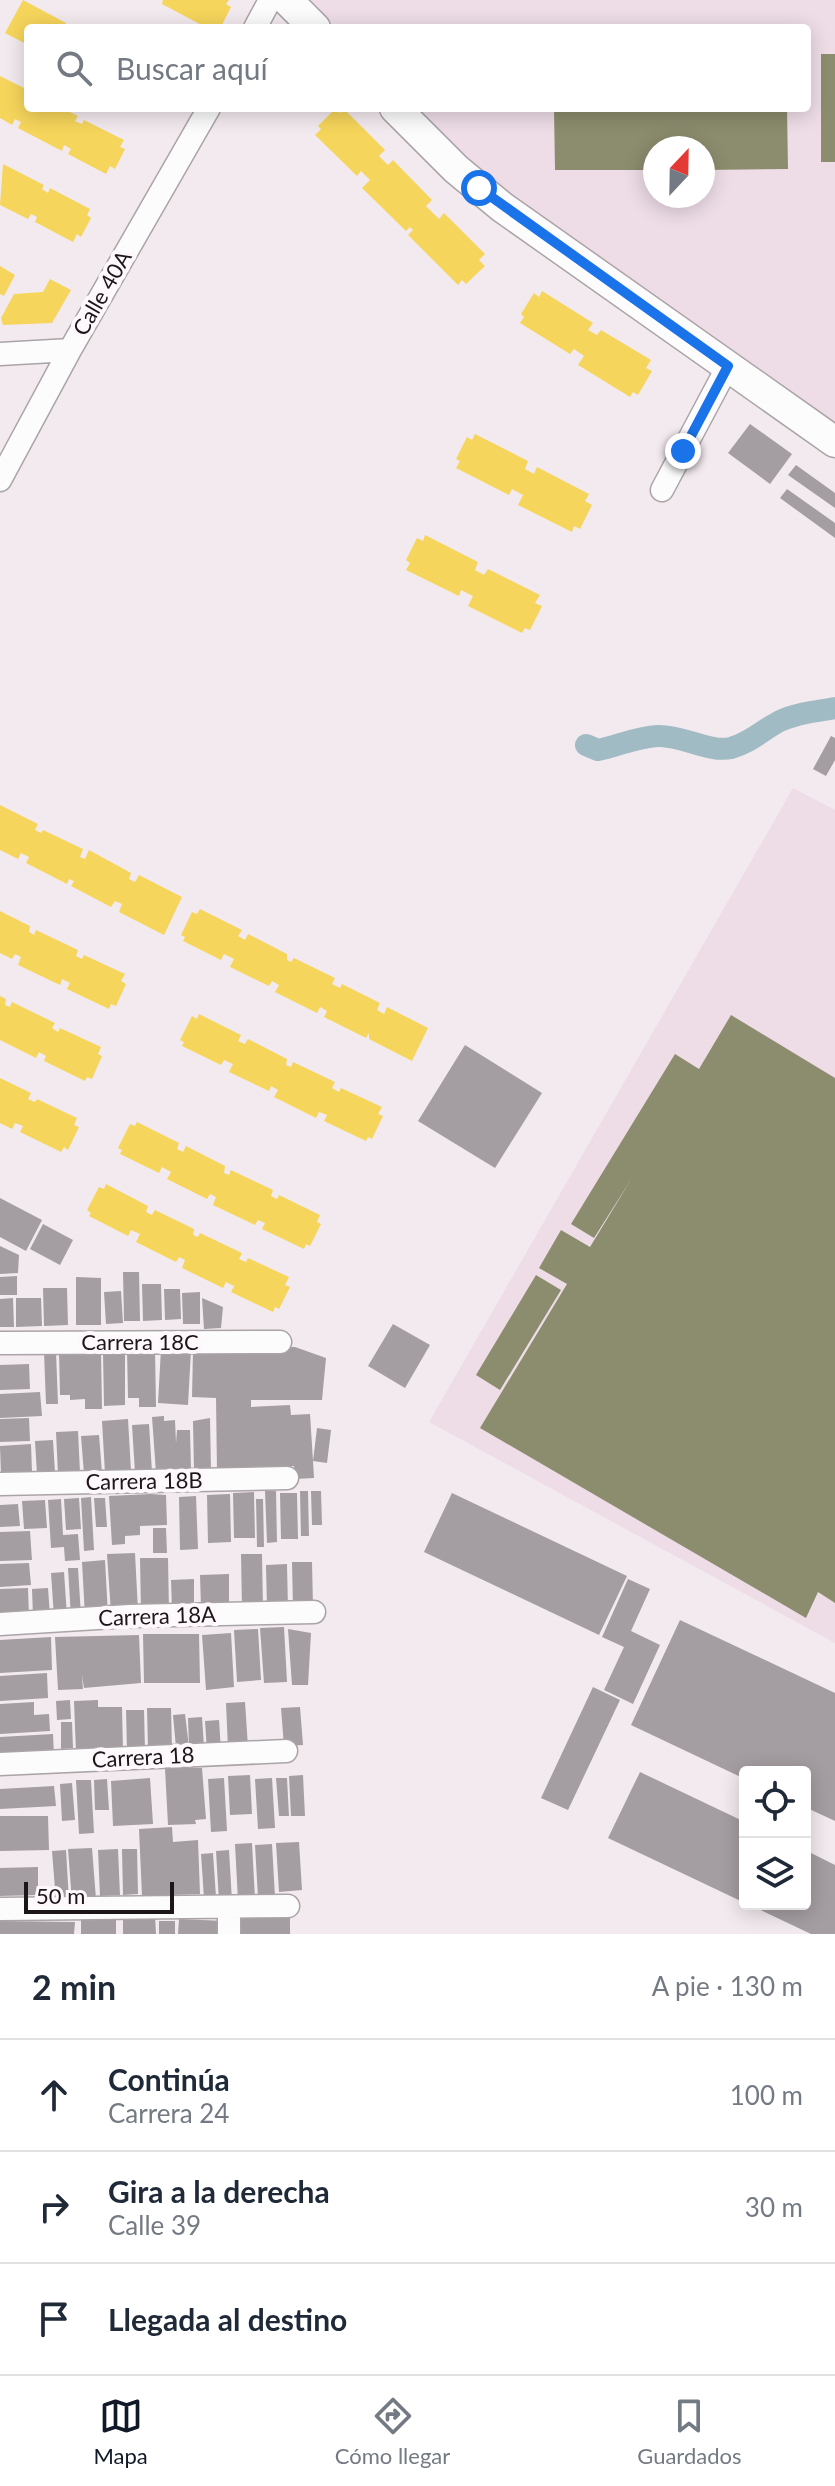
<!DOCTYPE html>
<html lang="es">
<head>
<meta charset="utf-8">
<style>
  body { margin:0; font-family:Lato,sans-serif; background:#f6f6f7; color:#1f2937 }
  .controls { position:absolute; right:24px; bottom:24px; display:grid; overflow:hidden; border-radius:8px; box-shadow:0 4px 20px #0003 }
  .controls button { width:72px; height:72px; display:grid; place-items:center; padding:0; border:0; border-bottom:2px solid #e0e1e3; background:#fff; color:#1f2937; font:40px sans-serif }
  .compass { position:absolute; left:643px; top:136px; width:72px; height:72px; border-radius:50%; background:#fff; box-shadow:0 4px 20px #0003; rotate:22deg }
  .scale { position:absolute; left:24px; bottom:20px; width:150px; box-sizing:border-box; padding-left:8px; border:4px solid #1c1619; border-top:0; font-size:22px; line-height:28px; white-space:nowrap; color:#1c1619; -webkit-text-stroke:6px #fef7fb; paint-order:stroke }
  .stop { position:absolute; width:24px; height:24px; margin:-18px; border:6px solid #1a73e8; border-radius:50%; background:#fff }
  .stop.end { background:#1a73e8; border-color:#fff; box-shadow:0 2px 8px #0008 }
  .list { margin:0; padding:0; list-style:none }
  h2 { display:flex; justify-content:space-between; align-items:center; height:104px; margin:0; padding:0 32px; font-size:34px }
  h2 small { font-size:26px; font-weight:400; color:#747a83 }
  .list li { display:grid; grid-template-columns:52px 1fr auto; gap:24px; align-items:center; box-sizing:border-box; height:112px; padding:0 32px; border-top:2px solid #e0e1e3 }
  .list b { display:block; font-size:30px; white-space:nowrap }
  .list p { margin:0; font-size:26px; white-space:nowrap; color:#747a83 }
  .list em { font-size:26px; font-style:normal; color:#747a83 }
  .icon { flex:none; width:44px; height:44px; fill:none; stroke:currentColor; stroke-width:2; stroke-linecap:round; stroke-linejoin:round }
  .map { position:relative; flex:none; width:835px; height:1934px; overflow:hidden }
  .search { position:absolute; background:#fff; box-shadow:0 4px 20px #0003; left:24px; right:24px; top:24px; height:88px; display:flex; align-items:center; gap:20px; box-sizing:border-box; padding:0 28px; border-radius:8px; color:#747a83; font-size:30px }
  .sheet { height:440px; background:#fff }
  nav { display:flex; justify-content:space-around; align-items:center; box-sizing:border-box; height:112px; border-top:2px solid #e0e1e3; background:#fff; font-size:22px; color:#747a83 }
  nav a { display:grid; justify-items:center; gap:4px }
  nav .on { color:#111827 }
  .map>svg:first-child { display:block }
</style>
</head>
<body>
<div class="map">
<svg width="835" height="1934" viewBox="0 0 835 1934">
  <rect width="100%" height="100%" fill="#f3eaef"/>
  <path fill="#eedde7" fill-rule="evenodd" d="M307,0H835V427L486,180L412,108H807V28H334ZM655,148H703V196H655Z
    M793,788L835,810V1643L429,1422Z"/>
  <path fill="#f6d55c" d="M23,0L66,23L64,28H28V45L5,33Z
    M163,0H229L226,4L231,7L221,27L214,24L207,28L162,4Z
    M0,76L28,90V108H62L78,116L75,121L82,124L84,120L124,140L120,147L125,149L115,169L110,166L106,174L68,154L71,149L64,145L62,151L18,128L21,122L15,119L12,125L0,118Z
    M335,109L340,113L344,109L385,150L379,156L388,165L393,160L432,200L426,206L439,219L444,213L485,254L479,260L485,266L466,284L462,280L458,285L408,235L413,230L410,227L406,231L362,188L370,180L361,171L357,176L315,135L321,129L318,126Z
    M3,164L44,185L42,189L48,193L50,188L90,209L87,215L91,218L81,237L77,234L73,242L35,222L37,217L31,214L28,219L0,205Z
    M0,266L15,275L4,296L0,294Z
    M50,279L71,290L52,323L3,325L1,318L14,294L43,292Z
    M542,291L593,323L588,330L597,335L601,330L651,360L646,368L652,371L638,395L633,392L630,397L578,365L584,356L574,349L570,354L520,323L524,317L521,314L534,293L539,297Z
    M475,434L528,461L525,469L534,474L537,467L589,494L585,501L592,505L580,529L574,526L572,532L518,505L523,495L512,489L509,495L456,468L460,461L456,459L467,437L472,440Z
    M425,535L478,562L475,570L484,575L488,569L540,595L535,603L542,606L530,630L525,628L522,633L468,606L473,596L461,590L459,596L406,570L410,563L406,560L417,538L423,541Z
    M0,805L38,824L35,830L41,833L43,830L83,849L80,857L85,859L89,850L131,873L129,879L135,882L139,875L182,897L164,935L119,912L122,904L115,901L111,907L71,886L74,881L69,879L67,884L26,863L29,857L21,853L18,859L0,850Z
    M200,909L242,930L238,936L245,940L248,934L287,954V960L291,962L294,958L335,978L332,984L340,988L342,984L380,1003L377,1010L384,1014L387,1007L428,1028L412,1061L369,1039V1033L366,1038L324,1017L327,1011L320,1007L317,1013L275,992L279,985L272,981L269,986L230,967L234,959L224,954L221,960L183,941L185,937L181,935L192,912L197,914Z
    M0,911L30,926L29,932L34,935L36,930L78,950L76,956L82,959L84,955L125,974L121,981L126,984L116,1006L111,1004L109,1009L67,989L70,983L62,979L60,985L18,965L21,957L15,954L12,959L0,953Z
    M0,996L6,999L5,1005L10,1007L12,1002L55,1023L52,1028L58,1032L60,1028L101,1047L98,1054L102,1056L92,1079L87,1077L85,1081L44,1061L46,1056L39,1052L36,1058L0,1040Z
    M199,1014L241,1035L238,1041L245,1044L248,1039L287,1059L286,1065L291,1067L293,1062L335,1082L332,1088L339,1092L341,1088L382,1107L378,1114L383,1116L372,1139L368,1137L366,1141L324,1121L327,1115L319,1112L316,1118L274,1097L278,1090L271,1086L269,1091L229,1072L233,1064L224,1060L221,1065L182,1046L184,1042L180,1040L192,1016L197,1019Z
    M0,1078L31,1093L28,1099L35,1102L37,1099L77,1118L74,1125L79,1127L68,1150L64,1147L61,1152L20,1132L23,1126L15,1123L12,1129L0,1123Z
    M137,1122L179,1143L177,1149L183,1152L186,1146L225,1166L224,1173L229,1175L231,1170L273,1190L271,1196L277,1199L279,1195L320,1215L317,1222L321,1224L310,1246L306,1244L304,1249L262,1229L265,1223L258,1220L255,1225L213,1205L216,1197L210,1194L207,1199L167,1179L171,1172L162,1167L159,1173L120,1154L122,1150L118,1148L130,1124L135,1126Z
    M106,1184L148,1206L146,1212L152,1215L155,1210L194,1229L193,1235L198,1237L200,1233L242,1253L239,1259L246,1262L248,1258L289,1277L285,1285L290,1287L279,1309L275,1307L273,1312L231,1292L234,1286L226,1282L223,1288L182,1268L185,1260L179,1257L176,1262L136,1242L140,1234L131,1230L128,1236L89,1216L91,1213L87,1210L99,1187L104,1189Z"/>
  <path fill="#8c8c6e" d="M821,54H835V162H821Z
    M554,108H787L788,169L703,170V148H655V170H555Z
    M731,1015L835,1078V1603L818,1592L806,1618L480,1428L567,1284L539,1268L561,1230L590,1247L632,1178L594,1238L571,1224L675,1054L699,1069Z
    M536,1275L561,1290L500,1390L476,1375Z"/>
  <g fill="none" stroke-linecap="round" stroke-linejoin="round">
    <path stroke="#a1bbc4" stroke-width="22" d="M586,745L598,750C618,746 636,737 658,736C682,735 710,753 731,748C750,743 764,729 780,721C796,713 818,711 835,708"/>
  </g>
  <path fill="#a49da1" d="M750,424L792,454L770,484L728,453Z
    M796,465L835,493V508L788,475Z
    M787,489L835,523V538L780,498Z
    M831,736L835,738V760L826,776L813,769Z
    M465,1045L542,1093L495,1168L418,1121Z
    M0,1198L42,1220L26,1251L0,1237Z
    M43,1224L73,1240L60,1265L30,1249Z
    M0,1246L19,1255L18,1273L0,1274Z
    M123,1272H139L140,1321H124Z
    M17,1276V1295H0V1277Z
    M76,1277L101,1278V1325H76Z
    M142,1284H161L162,1320L143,1321Z
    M43,1288H67L68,1325L44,1326Z
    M164,1289H180L181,1319L165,1320Z
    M121,1291L123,1323L106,1324L104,1292Z
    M200,1292V1324H183L182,1293Z
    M13,1298L14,1327H0V1299Z
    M16,1298H41L42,1326L16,1327Z
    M202,1298L223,1307L221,1328L204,1329Z
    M393,1324L430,1345L405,1388L368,1366Z
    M295,1347L326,1358L322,1400H251V1407L290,1405L291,1415L310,1414L313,1461L317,1428L331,1430L327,1463L313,1461L314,1478L295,1479L294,1466L266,1467L265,1472H217L216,1398L192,1397L193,1351Z
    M125,1348V1405L104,1406L103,1352Z
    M127,1349H155L156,1407H139V1398H128Z
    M161,1349L191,1350L188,1405L158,1403Z
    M101,1351L102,1409H85V1399L70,1400V1395H60L59,1352Z
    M44,1352H56L58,1404H46Z
    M29,1364L30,1389L0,1390V1365Z
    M40,1392L42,1416L0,1418V1394Z
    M164,1416V1421L175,1420L176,1443L177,1430H190L191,1470L156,1473L152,1417Z
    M29,1418L30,1441L0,1442V1419Z
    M210,1418L211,1471H194L193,1421Z
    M128,1419L131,1471L105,1473L102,1421Z
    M149,1424L152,1472L135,1473L132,1425Z
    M78,1431L80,1473L58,1474L56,1432Z
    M99,1435L102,1473L84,1474L81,1436Z
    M53,1440L55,1473L37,1474L35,1441Z
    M31,1444L32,1472L1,1474L0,1446Z
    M265,1491H276L277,1542L267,1543Z
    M300,1491H308L309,1536H301Z
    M311,1491H321L322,1525H312Z
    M254,1492L255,1538H234L233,1493Z
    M280,1493H297L298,1539H281Z
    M452,1493L627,1576L599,1635L424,1552Z
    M151,1494L166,1495L167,1525L140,1526V1535L125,1536V1544L112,1545L109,1496Z
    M230,1494L231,1542L208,1543L207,1495Z
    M196,1496L198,1549L180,1550L179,1497Z
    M91,1497L94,1550L84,1551L81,1498Z
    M79,1498L81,1529L66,1530L64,1499Z
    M94,1498H105L107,1527H96Z
    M61,1499L63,1535L78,1534L80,1560L65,1561L64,1547L51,1548L48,1500Z
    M256,1499H263L264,1547H257Z
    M45,1500L47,1528L24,1529L22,1501Z
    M18,1504L20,1526L0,1527V1505Z
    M153,1528H166L167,1553H153Z
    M30,1531L32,1560L0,1561V1532Z
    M135,1553L138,1611L111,1613L107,1554Z
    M241,1554H262L263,1608H242Z
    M140,1558H168L169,1611H141Z
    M105,1560L108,1615L85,1616L82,1562Z
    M292,1562H312L313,1607H293Z
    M29,1563L31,1585L0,1587V1564Z
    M287,1564L288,1609H267L266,1565Z
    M68,1568H78L81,1616L71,1617Z
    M64,1572L67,1616L54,1617L51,1573Z
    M229,1574V1607H201L200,1575Z
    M194,1579V1610H172L171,1580Z
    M628,1579L650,1589L631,1631L660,1645L633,1704L604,1690L624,1647L602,1637Z
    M28,1588L29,1617L0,1619V1589Z
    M48,1588L50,1616H33L32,1589Z
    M680,1620L835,1693V1821L805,1807V1772H745V1779L631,1725Z
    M284,1627L287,1682L264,1683L260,1628Z
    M258,1629L261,1680L237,1682L234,1630Z
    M288,1629L311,1633L308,1685H292Z
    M231,1633L234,1687L206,1690L202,1635Z
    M143,1634H199L200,1683H144Z
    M139,1635L141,1683L84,1688L82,1675L83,1689L58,1690L55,1637Z
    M51,1637L52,1670L0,1673V1640Z
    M47,1673L48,1698L0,1701V1676Z
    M593,1687L620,1700L568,1810L541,1798Z
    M70,1700L71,1719L57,1720L56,1701Z
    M98,1700V1707H122L123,1751L76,1753L74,1701Z
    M34,1702V1715L49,1714L50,1731L0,1734V1704Z
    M245,1702L248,1747L228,1749L226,1703Z
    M300,1707L303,1745L284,1746L281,1708Z
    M147,1708H171L172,1749H148Z
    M126,1710H144L145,1751H127Z
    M185,1714L189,1747L176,1748L173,1715Z
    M202,1717L204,1746L189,1747L188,1718Z
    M219,1720L221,1751L207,1752L205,1721Z
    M61,1722H72L73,1748L61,1749Z
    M53,1734L54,1756L0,1759V1737Z
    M165,1768H202L206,1819L195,1820L196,1824L168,1825Z
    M640,1772L745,1822V1903L608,1838Z
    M250,1775L252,1814L230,1815L228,1776Z
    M303,1775L305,1816H291L289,1776Z
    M150,1778L153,1824L113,1826L111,1781Z
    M224,1778L227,1831L211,1832L208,1779Z
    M272,1778L275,1828L258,1829L255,1779Z
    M276,1778H287L289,1816H279Z
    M107,1779L109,1810H95L94,1780Z
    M76,1780H91L94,1833L79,1834Z
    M72,1783L75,1820L62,1821L60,1784Z
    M54,1786L56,1806L0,1809V1789Z
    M0,1816H48L49,1850L0,1851Z
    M172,1827L173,1842L198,1840L200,1894L142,1896L139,1829Z
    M299,1842L302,1890L279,1892L276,1843Z
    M252,1843L255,1899L238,1901L235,1844Z
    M272,1844L275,1897L258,1898L255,1845Z
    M92,1848L96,1899L72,1901L68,1849Z
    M118,1849L120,1895L100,1896L98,1850Z
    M122,1849H137L138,1894L123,1895Z
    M66,1850L69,1901L56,1902L52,1851Z
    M229,1850L232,1901L219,1902L216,1851Z
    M805,1850L835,1865V1934H811L748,1904H805Z
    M213,1853L216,1897L204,1898L201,1854Z
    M38,1867V1895L0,1896V1868Z
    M236,1914L290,1916V1934H235Z
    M123,1916H155L156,1934H123Z
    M81,1917H116V1934H81Z
    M179,1919L225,1921V1934H178Z
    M0,1921L75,1922L74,1934H0Z
    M159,1921H175V1934H159Z"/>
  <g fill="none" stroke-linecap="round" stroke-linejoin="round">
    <defs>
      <path id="street" d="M255,28L270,0
        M0,354L70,350
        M0,480L70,350L209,108
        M662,490L728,366
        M0,1343L280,1342
        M0,1484L287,1478
        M0,1624L130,1616L314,1612
        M0,1764L286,1751
        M0,1909L288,1906
        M229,1934V1907"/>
      <path id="secondary" d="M287,0L315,28
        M395,108L456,169L502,207L835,442"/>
    </defs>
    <use href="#street" stroke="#aaa4a7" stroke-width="25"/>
    <use href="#secondary" stroke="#aaa4a7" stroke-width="33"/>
    <use href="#street" stroke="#fdfcfd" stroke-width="22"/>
    <use href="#secondary" stroke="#fdfcfd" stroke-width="30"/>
  </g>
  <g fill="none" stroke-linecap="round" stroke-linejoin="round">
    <path stroke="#1a73e8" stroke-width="10" d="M479,188L728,366L683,451"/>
  </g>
  <g text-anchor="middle" stroke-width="8" stroke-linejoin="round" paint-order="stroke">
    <g font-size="22" fill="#1c1619" stroke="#fef7fb">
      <text transform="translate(102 293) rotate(-60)" y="8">Calle 40A</text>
      <text x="140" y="1350">Carrera 18C</text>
      <text transform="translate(144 1481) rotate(-1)" y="8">Carrera 18B</text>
      <text transform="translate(157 1616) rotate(-2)" y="8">Carrera 18A</text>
      <text transform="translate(143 1757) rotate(-3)" y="8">Carrera 18</text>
    </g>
  </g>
</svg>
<div class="controls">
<button><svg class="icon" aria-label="locate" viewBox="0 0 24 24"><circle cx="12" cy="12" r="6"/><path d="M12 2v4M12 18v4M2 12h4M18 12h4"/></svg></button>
<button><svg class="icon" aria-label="layers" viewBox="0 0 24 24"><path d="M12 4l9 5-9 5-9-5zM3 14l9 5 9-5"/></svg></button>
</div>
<svg class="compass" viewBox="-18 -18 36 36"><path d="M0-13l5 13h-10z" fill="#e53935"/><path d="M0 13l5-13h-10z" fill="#747a83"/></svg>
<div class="scale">50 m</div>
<div class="stop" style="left:479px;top:188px"></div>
<div class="stop end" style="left:683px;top:451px"></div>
<div class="search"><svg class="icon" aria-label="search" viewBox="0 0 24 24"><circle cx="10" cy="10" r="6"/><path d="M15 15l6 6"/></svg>Buscar aquí</div>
</div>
<section class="sheet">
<h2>2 min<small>A pie · 130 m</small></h2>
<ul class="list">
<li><svg class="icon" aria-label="ahead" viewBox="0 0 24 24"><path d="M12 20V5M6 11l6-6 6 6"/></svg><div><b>Continúa</b><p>Carrera 24</p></div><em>100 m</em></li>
<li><svg class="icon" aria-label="right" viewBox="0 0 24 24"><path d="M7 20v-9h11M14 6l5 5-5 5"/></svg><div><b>Gira a la derecha</b><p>Calle 39</p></div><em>30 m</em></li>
<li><svg class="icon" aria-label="arrive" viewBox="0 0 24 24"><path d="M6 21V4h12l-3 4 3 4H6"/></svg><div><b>Llegada al destino</b></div></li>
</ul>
</section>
<nav>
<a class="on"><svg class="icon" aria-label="map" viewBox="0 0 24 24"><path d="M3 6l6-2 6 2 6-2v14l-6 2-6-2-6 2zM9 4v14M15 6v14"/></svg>Mapa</a>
<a><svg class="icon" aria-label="directions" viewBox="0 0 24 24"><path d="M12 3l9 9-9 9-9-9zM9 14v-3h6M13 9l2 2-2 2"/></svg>Cómo llegar</a>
<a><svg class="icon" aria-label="saved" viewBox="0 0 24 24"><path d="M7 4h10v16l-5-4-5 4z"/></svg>Guardados</a>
</nav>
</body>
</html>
